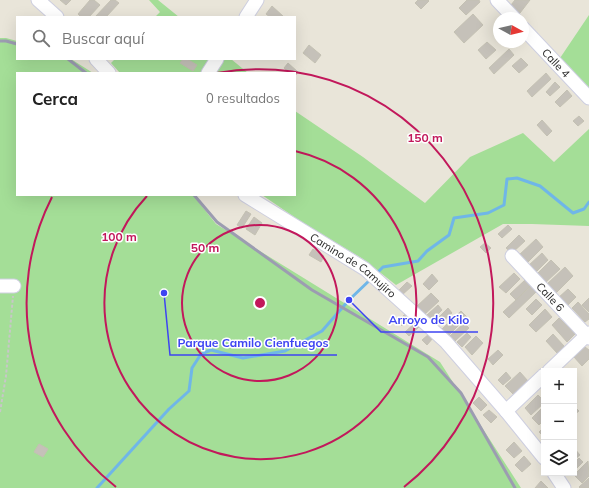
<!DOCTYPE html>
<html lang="es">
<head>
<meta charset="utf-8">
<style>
  body { margin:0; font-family:Mulish,sans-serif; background:#f2f2f2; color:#222 }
  .controls { position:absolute; right:12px; bottom:12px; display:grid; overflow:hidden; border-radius:0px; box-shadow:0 4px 16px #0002 }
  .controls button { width:36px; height:36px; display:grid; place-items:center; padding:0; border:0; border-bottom:1px solid #e0e0e0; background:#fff; color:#222; font:20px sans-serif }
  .compass { position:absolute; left:493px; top:12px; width:36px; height:36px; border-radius:50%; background:#fff; box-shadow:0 4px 16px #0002; rotate:98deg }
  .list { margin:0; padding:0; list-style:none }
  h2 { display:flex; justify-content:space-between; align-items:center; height:52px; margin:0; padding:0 16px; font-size:17px }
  h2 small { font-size:13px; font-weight:400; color:#767676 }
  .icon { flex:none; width:22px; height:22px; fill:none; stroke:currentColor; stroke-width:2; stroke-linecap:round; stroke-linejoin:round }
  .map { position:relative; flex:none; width:589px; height:488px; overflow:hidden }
  .search { position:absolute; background:#fff; box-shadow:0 4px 16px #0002; left:16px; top:16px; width:280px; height:44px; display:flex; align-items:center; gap:10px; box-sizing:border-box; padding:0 14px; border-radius:0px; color:#767676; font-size:15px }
  .panel { position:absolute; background:#fff; box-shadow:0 4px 16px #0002; left:16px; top:72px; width:280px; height:124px; border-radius:0px }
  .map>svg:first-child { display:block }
</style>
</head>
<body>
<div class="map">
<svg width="589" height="488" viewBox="0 0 589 488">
  <rect width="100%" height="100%" fill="#e9e5d9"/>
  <path fill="#a4de97" d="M149,0H158L179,17H155L160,12Z
    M589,15V103L556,64Z
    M0,38H6L17,41V59H71L93,73H17V195H193L216,224L440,362L521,488H0Z
    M115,59H231L248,73H120L111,63Z
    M295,111L363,157L425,203L470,157L523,133L554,162L589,129V226L532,224H503L396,285L363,259L303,223L262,195H295Z"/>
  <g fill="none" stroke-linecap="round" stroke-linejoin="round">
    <path stroke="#6fb6e8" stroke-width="3" d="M376,274L383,267L418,261L427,251L449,235L454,218L488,213L504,205L507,179L517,178L540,186L573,213L584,209L589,202
      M97,488L169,409L189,391L192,368L201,354L211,350L243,358L285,351L322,331L349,300L372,278"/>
  </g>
  <path fill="#c5c1b9" stroke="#c4c1b3" d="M60,0H71L66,5Z
    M90,0H94L100,5L89,17H81L78,14Z
    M111,0H115L119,3L106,17H95Z
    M418,0H428L429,1L421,9L415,3Z
    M467,0H479L480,2L466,15L459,8Z
    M515,0H530L520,13L511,5Z
    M272,6L284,17H270L266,14Z
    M473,14L483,25L464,43L454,32Z
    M487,42L496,50L486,59L478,50Z
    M309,45L321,55L315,63L303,53Z
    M509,49L514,55L494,74L489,68Z
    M521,58L528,65L519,73L512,66Z
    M183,59H187L197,65L193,71L180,63Z
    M288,63L298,72L295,76V73H290L284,68Z
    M546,73L551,79L532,97L527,91Z
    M555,82L560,87L550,96L546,92Z
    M567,90L572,96L560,107L555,102Z
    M579,116L584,121L578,126L573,121Z
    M542,120L552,131L547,136L537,125Z
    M246,211L251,214L242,228L237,225Z
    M254,217L262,223L255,235L246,229Z
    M508,225L512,229L502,238L498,234Z
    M519,235L525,241L512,253L506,248Z
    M536,239L543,247L526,264L518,256Z
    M485,243L491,248L486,253L480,247Z
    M313,249L324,256L321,262L309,255Z
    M542,253L548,260L535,273L528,266Z
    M551,260L560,269L544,284L536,275Z
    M565,267L573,276L555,294L546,285Z
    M514,273L520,279L506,293L499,287Z
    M432,274L438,281L429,290L423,284Z
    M525,280L530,286L516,300L510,294Z
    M407,282L412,286L402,295L398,291Z
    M531,286L536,292L509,318L503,312Z
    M568,289L576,297L567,306L558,298Z
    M431,293L439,301L424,315L416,307Z
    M589,298V312L582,305Z
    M536,299L542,305L532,315L526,309Z
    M578,302L589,314V319L585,322L572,308Z
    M438,305L442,310L432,320L427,315Z
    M448,308L452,313L439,325L435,321Z
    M545,309L552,317L536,332L529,325Z
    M461,311L467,317L449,335L442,329Z
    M405,314L409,319L402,326L398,321Z
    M559,318L575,334L567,342L552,325Z
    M415,323L419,327L409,336L405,332Z
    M464,323L469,328L455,341L450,336Z
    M467,333L471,337L462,347L457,342Z
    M429,334L433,338L427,345L422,340Z
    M553,334L564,346L557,353L546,341Z
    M476,336L483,343L472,355L465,347Z
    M585,347L589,350V359L582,366L574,357Z
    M498,350L503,355L493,365L488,359Z
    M506,372L511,378L503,385L498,380Z
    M520,372L528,381L514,395L505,386Z
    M538,395L544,401V403L531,415L525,408Z
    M479,397L487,405L481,411L473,403Z
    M544,406V420L539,425L532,418Z
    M574,406L579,411L574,415Z
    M489,410L497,417L491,423L483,415Z
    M544,427V437L539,432Z
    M514,442L522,451L514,458L506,450Z
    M39,444L48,449L43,457L34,452Z
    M574,448L580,455L574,460Z
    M524,456L531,464L522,472L515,465Z
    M579,458L583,462L574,471V463Z
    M588,461L589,476L582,483L574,475Z
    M589,478V488H580L579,487Z
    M541,481L548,488H535Z"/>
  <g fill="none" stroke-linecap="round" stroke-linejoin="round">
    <defs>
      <g id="minor">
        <path d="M38,0L57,17"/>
        <path d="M497,0L514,18"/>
        <path d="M246,17L257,0"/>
        <path id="s1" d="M523,28L589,98"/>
        <path d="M96,59L109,73"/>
        <path d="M208,73L217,59"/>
        <path id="s2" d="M245,195L365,269L446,342L506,411L544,458"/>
        <path id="s3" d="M512,256L589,338"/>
        <path d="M0,286H14"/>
        <path d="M549,371L589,333"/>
        <path d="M506,411L544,375"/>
        <path d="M554,473L564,488"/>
      </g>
    </defs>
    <use href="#minor" stroke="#cecfe0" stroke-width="15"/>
    <path stroke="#c7c7c7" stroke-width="2" stroke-dasharray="3 2" stroke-linecap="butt" d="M0,412L6,376L13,296"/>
    <use href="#minor" stroke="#fff" stroke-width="13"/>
    <path stroke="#9c9cb1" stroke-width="3" d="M0,41H6L17,44
      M68,59L86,73
      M194,195L217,222L312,290L428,357L461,393L515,488"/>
  </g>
  <g fill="none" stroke="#c2185b" stroke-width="2">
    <circle cx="260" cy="303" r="78"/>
    <path d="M295 151A156 156 0 1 1 147 196"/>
    <path d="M116 487A234 234 0 0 1 52 197M217 73A234 234 0 0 1 404 487"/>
  </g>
  <g text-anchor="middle" stroke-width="3" stroke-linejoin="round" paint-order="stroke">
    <g font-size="11" fill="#272727" stroke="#fff">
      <text dy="4" stroke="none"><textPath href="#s1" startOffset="48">Calle 4</textPath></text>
      <text dy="4" stroke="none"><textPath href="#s2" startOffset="129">Camino de Camujiro</textPath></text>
      <text dy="4" stroke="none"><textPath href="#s3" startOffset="56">Calle 6</textPath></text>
    </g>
  </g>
  <circle cx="260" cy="303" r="6" fill="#c2185b" stroke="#fff" stroke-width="2"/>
  <g font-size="12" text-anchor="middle" font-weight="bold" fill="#c2185b" stroke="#fff" stroke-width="3" stroke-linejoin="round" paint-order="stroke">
    <text x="425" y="142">150 m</text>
    <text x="119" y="241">100 m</text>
    <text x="205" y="252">50 m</text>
  </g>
  <path fill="none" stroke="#3e44f2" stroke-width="1.5" d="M349 300L381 332H478M164 293L170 355H337"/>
  <g fill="#3e44f2" stroke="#fff" stroke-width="1.5">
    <circle cx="349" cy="300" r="4"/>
    <circle cx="164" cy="293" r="4"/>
  </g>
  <g font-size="12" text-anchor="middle" font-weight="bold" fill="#3e44f2" stroke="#fff" stroke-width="3" stroke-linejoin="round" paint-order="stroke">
    <text x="429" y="324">Arroyo de Kilo</text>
    <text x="253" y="347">Parque Camilo Cienfuegos</text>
  </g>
</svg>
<div class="controls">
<button>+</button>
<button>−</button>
<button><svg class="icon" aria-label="layers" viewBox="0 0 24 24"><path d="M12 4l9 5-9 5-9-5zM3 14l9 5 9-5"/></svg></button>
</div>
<svg class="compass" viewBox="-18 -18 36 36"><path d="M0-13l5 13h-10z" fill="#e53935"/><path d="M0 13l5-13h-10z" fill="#767676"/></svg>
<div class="search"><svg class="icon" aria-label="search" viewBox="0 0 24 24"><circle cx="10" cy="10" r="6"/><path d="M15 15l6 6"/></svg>Buscar aquí</div>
<section class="panel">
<h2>Cerca<small>0 resultados</small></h2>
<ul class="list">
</ul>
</section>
</div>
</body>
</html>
